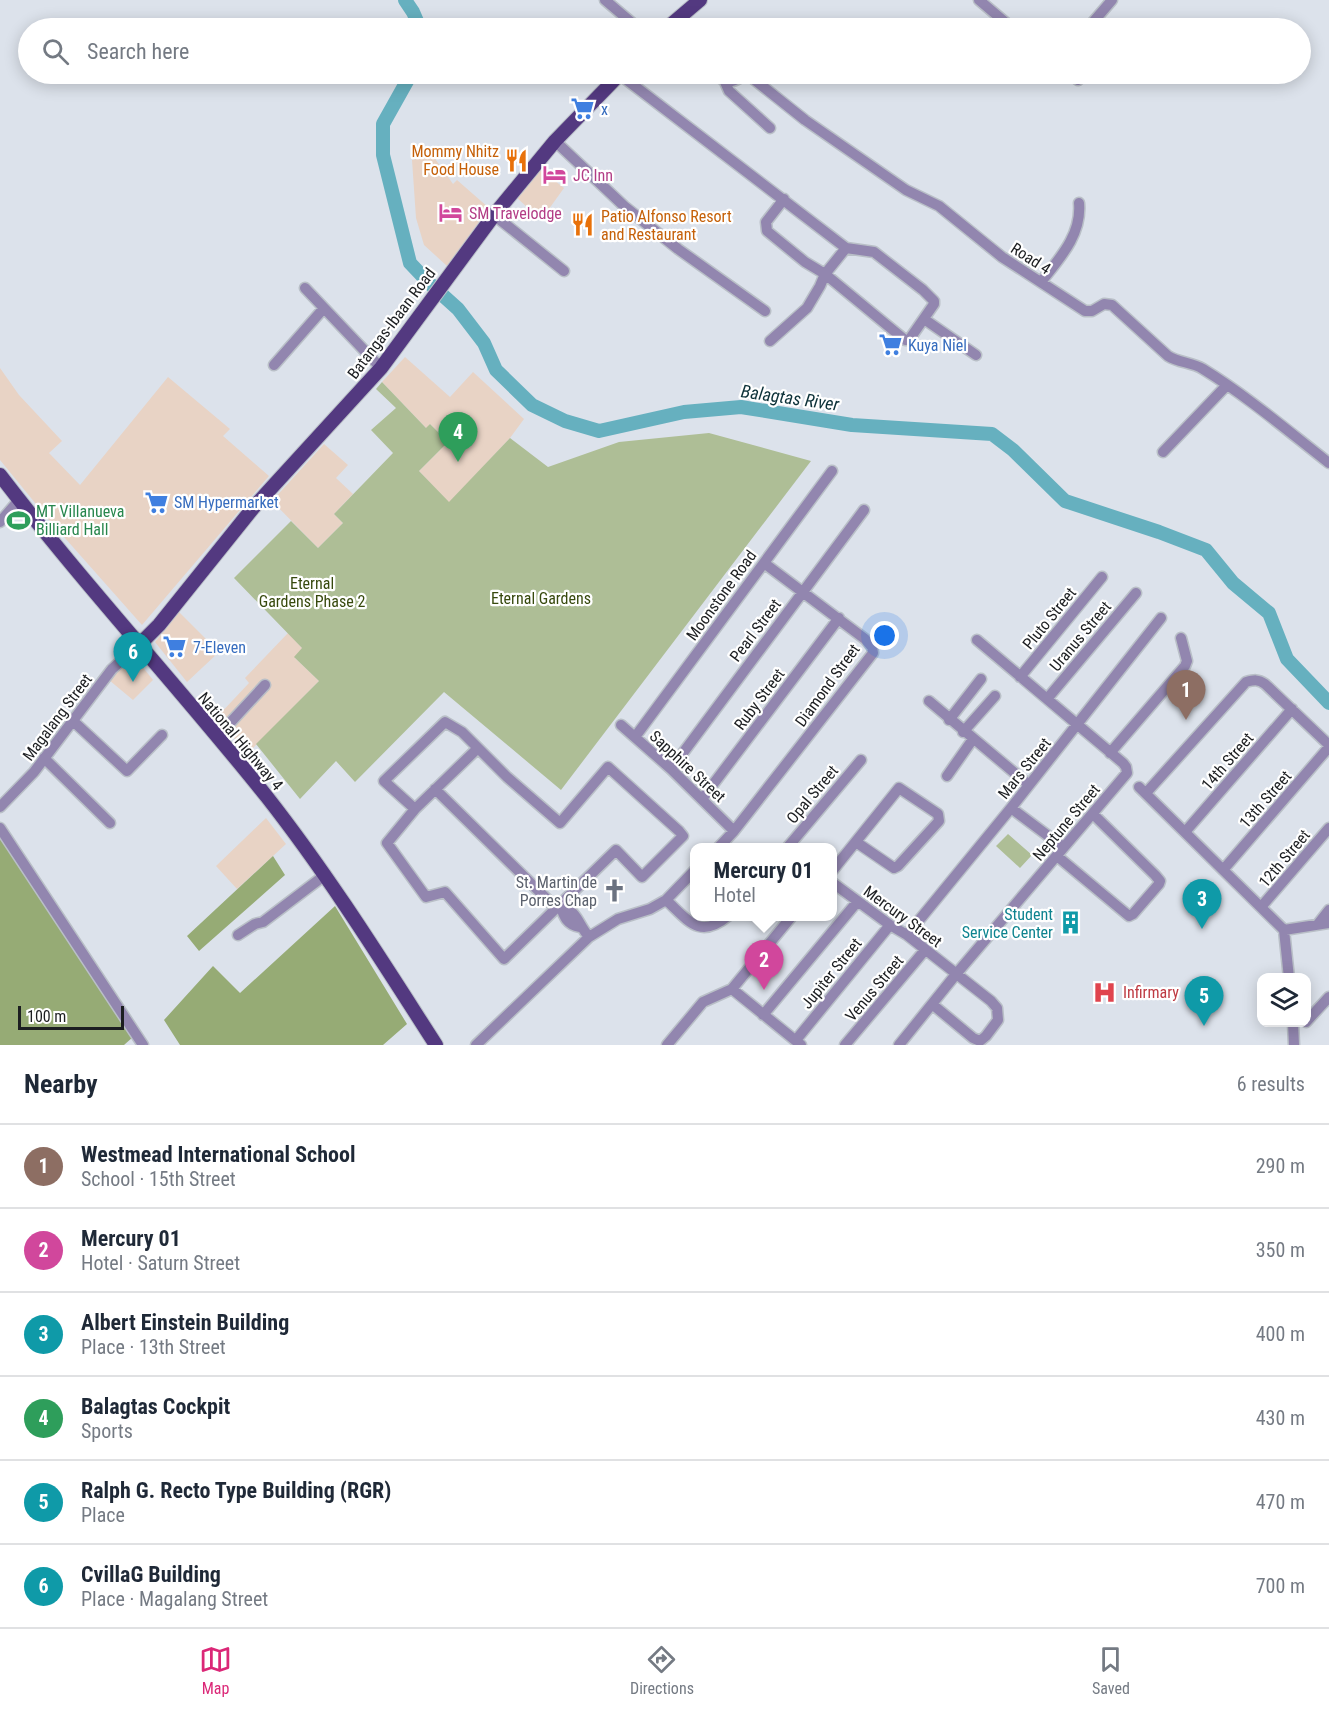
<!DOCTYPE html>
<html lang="en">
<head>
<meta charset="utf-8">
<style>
  body { margin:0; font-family:"Roboto Condensed",sans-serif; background:#f6f6f7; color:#1f2937 }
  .controls { position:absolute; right:18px; bottom:18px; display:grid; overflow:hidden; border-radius:12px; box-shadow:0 3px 15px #0003 }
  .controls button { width:54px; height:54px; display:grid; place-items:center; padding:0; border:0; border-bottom:2px solid #e0e1e3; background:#fff; color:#1f2937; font:30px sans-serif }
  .scale { position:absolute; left:18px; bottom:15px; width:106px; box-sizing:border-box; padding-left:6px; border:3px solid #1c1e21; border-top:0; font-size:16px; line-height:21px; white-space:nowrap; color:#1c1e21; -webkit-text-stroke:4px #fff; paint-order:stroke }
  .you { position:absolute; left:885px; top:636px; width:21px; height:21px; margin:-15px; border:4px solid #fff; border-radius:50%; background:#1a73e8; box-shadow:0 0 0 9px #1a73e833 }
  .badge { display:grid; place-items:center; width:39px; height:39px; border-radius:50%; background:#db2777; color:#fff; font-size:20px; font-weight:700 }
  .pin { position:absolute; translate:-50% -50px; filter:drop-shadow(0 2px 3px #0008) }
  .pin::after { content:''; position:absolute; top:32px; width:21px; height:18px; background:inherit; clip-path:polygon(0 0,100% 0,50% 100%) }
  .popup { position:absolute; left:690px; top:843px; width:147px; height:78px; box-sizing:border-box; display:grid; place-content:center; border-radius:12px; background:#fff; filter:drop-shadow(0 2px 4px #0005); font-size:20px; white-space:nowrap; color:#747a83 }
  .popup b { font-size:22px; color:#1f2937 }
  .popup::after { content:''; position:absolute; left:50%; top:100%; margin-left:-12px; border:12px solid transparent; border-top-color:#fff }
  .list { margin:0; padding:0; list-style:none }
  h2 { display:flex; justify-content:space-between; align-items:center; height:78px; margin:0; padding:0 24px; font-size:26px }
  h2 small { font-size:20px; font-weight:400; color:#747a83 }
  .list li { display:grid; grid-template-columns:39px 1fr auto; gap:18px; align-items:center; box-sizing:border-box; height:84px; padding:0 24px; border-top:2px solid #e0e1e3 }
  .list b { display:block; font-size:22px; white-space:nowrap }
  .list p { margin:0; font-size:20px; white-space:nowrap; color:#747a83 }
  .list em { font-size:20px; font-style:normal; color:#747a83 }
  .icon { flex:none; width:33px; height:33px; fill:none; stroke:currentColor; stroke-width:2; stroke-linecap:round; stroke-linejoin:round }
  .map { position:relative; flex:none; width:1329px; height:1045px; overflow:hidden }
  .search { position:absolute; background:#fff; box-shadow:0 3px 15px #0003; left:18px; right:18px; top:18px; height:66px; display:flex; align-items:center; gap:15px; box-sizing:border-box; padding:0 21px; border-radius:33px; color:#747a83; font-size:22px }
  .sheet { height:582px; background:#fff }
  nav { display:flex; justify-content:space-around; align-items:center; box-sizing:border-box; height:84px; border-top:2px solid #e0e1e3; background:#fff; font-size:16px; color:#747a83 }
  nav a { display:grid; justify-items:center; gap:3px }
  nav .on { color:#db2777 }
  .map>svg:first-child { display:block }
</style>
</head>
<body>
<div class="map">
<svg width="1329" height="1045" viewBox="0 0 1329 1045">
  <rect width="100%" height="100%" fill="#dce2eb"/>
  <path fill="#e8d3c5" d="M431,153L453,184L457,180L489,208L447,266L424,245L416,218L412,160Z
    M539,168L564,188L541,220L516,197Z
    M405,357L450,397L473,372L524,419L510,438L449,503L419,471L448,442L430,424L427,429L382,382Z
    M0,368L19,395L62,441L49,453L80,485L168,377L230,429L223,436L269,476L142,625L49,520L0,460Z
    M324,444L348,465L336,478L353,494L334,514L343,523L318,548L272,501Z
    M179,612L219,652L187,682L155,642Z
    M288,633L303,649L295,658L319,681L247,754L217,717L249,683L245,678Z
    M133,655L153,680L133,700L109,680Z
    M266,818L286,844L237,889L216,866Z"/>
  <path fill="#aebe96" d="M382,382L426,428L430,424L448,442L419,471L449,502L510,438L548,467L619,442L709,433L811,461L561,790L444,692L355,782L336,761L300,799L256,744L319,681L294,657L302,648L234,578L291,521L318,548L343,523L334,514L393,453L371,430L396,408L376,389Z
    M1008,834L1032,855L1020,868L996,846Z"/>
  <path fill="#96ab75" d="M0,834L133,1037L124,1045H0Z
    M273,856L285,875L199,951L187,936Z
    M335,906L407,1024L383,1045H180L164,1020L213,966L240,993Z"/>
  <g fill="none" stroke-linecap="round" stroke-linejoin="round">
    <path stroke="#66b0bf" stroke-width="14" d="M405,0L413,12L420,28
      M411,74L383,124V155L410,263L428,282L458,309L484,343L496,370L532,405L565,421L599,431L684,412L741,407L852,425L992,434L1013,450L1065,501L1159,532L1206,550L1233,583L1269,613L1287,659L1329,703"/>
    <defs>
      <path id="minor" d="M605,0L638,28
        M979,0L1012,28
        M1088,28L1112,0
        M619,74L846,248L874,252L923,290L934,301V304L909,340H905L825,274L805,262L767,231L766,222L784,199
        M715,74C728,84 729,84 743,76L751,77L805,120L906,190L939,206L1002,257L1085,311H1092L1104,304L1112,305L1168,356C1179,363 1192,362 1203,369C1247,396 1288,431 1329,463
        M1070,74L1078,80
        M725,82L729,91L770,128
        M555,141L624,206L678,249L765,311
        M494,215L564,271
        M1041,282C1059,259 1082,235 1079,203
        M305,288L381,368
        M924,319L976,355
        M770,341L807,308L820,286L825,274L846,248
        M274,365L324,308
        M1163,452L1227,385
        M0,522L19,500
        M1020,677L1102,577
        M1047,699L1136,593
        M929,701L1029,785
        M72,720L127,771L162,735
        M949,720L981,679
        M621,725L671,769L734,831
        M963,732L995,696
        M217,737L265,685
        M635,737L832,471
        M1110,753L1185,666L1187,661L1181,638
        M44,758L110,823
        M671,769L864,510
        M947,776L973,739
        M1139,787L1284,930L1289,978
        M435,789L556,908
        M1146,793L1246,682C1254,680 1258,679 1265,684L1329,745
        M702,799L839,618
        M0,807L34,772L112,669L139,645
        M1011,808L1063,847
        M415,809L384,781L445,722L462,732L507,777L560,823L608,767L679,831L683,836L642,877L616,850L504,959L445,892L426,897L387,843L415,809L477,749
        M0,828L143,1045
        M1185,832L1292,709
        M718,848L734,831L873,653L872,647L865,639L764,563
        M787,848L861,760
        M1057,856L1129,916L1133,914L1159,884L1160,881L1155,875L1093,814
        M833,870L899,788L938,814L939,821L898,866L894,868L856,842
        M1223,870L1329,747
        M833,883L890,925L907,935L991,1001L997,1008L998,1020L986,1036L980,1041L973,1038L932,1004
        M666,900C688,920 699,940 728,916
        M1261,907L1329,828
        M1318,924L1329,910
        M580,927C567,925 564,917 560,905C579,913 577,923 589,937
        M1284,930L1329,923
        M238,935L255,924L263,922L325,875
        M907,935L1011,808L1161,618
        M732,989L801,1045
        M763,1015L857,902
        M1306,1022L1329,997
        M1293,1023L1294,1045
        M796,1040L890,925
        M476,1045L589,937L618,919L650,909L666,900L695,870
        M667,1045L703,1002L732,989L792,916
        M845,1045L925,950
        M899,1045L957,973L1127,773L1126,767L1123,763L977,640"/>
      <path id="major" d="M667,28L700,0
        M0,475C85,586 180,688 267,797C329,876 382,961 436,1045
        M139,645L159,625L253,508L381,368L494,215L555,141L620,74"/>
    </defs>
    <use href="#minor" stroke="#b9bfc7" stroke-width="13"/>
    <use href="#major" stroke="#b9bfc7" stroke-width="16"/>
    <use href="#minor" stroke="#9286af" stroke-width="10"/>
    <use href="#major" stroke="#533980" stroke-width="14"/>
  </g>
  <defs>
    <symbol id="supermarket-bare" viewBox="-9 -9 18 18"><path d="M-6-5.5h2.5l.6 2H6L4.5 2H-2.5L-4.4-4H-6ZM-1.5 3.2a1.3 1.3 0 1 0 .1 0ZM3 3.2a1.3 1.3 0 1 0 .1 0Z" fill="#3f7fe0" stroke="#fff" stroke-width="2.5" paint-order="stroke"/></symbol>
    <symbol id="restaurant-bare" viewBox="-9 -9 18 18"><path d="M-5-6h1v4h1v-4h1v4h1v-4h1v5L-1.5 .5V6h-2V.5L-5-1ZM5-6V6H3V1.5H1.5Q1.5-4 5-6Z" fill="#e8710a" stroke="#fff" stroke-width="2.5" paint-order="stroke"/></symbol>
    <symbol id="hotel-bare" viewBox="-9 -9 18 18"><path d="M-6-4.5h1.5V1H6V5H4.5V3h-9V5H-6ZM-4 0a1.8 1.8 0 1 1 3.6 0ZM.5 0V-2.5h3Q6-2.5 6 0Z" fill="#d1479c" stroke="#fff" stroke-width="2.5" paint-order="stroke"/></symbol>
    <symbol id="stadium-bare" viewBox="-9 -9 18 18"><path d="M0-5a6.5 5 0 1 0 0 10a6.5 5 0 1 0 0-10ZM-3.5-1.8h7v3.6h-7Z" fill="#2e9e5b" stroke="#fff" stroke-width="2.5" paint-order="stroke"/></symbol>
    <symbol id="church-bare" viewBox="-9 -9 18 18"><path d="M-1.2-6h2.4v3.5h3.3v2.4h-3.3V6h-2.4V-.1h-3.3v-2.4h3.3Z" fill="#6b7280" stroke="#fff" stroke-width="2.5" paint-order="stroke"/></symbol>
    <symbol id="building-bare" viewBox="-9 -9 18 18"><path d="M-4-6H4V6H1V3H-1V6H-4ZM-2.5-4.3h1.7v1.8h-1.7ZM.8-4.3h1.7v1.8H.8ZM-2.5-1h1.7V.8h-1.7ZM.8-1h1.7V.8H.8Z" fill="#0f9aa8" stroke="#fff" stroke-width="2.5" paint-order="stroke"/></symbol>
    <symbol id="hospital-bare" viewBox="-9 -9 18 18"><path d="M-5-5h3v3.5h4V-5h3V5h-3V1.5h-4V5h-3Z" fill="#e0444e" stroke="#fff" stroke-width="2.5" paint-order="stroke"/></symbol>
  </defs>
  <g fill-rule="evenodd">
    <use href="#supermarket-bare" x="566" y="92" width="33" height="33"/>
    <use href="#restaurant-bare" x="500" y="144" width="33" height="33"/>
    <use href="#hotel-bare" x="538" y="158" width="33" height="33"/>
    <use href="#hotel-bare" x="434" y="196" width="33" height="33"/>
    <use href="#restaurant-bare" x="566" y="208" width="33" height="33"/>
    <use href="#supermarket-bare" x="874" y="328" width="33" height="33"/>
    <use href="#supermarket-bare" x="140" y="486" width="33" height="33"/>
    <use href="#stadium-bare" x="2" y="504" width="33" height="33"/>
    <use href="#supermarket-bare" x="158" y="630" width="33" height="33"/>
    <use href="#church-bare" x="598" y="874" width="33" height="33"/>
    <use href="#building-bare" x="1054" y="906" width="33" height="33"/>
    <use href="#hospital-bare" x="1088" y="976" width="33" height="33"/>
  </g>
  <g text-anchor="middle" stroke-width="4.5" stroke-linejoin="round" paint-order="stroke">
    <g font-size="16" fill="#366cbe" stroke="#fff" text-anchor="start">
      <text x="601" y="115">x</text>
      <text x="908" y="351">Kuya Niel</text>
      <text x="174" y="508">SM Hypermarket</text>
      <text x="193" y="653">7-Eleven</text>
    </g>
    <g font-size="16" fill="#c56008" stroke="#fff" text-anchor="end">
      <text x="499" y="157">Mommy Nhitz<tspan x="499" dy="18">Food House</tspan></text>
      <text x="601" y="222" text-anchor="start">Patio Alfonso Resort<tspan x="601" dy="18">and Restaurant</tspan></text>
    </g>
    <g font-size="16" fill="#b23c85" stroke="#fff" text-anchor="start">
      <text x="573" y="181">JC Inn</text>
      <text x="469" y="219">SM Travelodge</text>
    </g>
    <g font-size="16" fill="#1c1e21" stroke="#fff">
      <text transform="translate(1031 258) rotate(33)" y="6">Road 4</text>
      <text transform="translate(391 323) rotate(-53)" y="6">Batangas-Ibaan Road</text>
      <text transform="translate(721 595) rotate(-54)" y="6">Moonstone Road</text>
      <text transform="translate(1049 618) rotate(-51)" y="6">Pluto Street</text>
      <text transform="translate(755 630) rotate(-53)" y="6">Pearl Street</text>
      <text transform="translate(1080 636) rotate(-50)" y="6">Uranus Street</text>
      <text transform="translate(827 685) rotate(-54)" y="6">Diamond Street</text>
      <text transform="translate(759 699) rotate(-53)" y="6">Ruby Street</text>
      <text transform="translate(57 717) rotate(-53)" y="6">Magalang Street</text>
      <text transform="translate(241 741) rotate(50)" y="6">National Highway 4</text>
      <text transform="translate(1227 761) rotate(-49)" y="6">14th Street</text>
      <text transform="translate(688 766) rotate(43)" y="6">Sapphire Street</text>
      <text transform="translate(1024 768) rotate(-51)" y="6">Mars Street</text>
      <text transform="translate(812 794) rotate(-50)" y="6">Opal Street</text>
      <text transform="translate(1265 799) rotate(-49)" y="6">13th Street</text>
      <text transform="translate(1066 822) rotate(-50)" y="6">Neptune Street</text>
      <text transform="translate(1284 858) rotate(-50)" y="6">12th Street</text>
      <text transform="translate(903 916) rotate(36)" y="6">Mercury Street</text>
      <text transform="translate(831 973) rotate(-51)" y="6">Jupiter Street</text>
      <text transform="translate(874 988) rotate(-50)" y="6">Venus Street</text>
    </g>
    <g font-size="16" fill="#27864d" stroke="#fff" text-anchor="start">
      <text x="36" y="517">MT Villanueva<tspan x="36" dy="18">Billiard Hall</tspan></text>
    </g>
    <g font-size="16" fill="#37490d" stroke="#fff">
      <text x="312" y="589">Eternal<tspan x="312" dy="18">Gardens Phase 2</tspan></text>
      <text x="541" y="604">Eternal Gardens</text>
    </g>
    <g font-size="16" fill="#5b616d" stroke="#fff" text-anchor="end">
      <text x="597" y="888">St. Martin de<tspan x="597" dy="18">Porres Chap</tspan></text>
    </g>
    <g font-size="16" fill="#0d838f" stroke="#fff" text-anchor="end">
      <text x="1053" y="920">Student<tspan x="1053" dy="18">Service Center</tspan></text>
    </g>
    <g font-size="16" fill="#be3a42" stroke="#fff" text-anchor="start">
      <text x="1123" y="998">Infirmary</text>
    </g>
    <g font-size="18" font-style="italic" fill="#0c3138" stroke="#fff">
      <text transform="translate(790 398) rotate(8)" y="6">Balagtas River</text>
    </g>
  </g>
</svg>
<div class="controls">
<button><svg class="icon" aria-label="layers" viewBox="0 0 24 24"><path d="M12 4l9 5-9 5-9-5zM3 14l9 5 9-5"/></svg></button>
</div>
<div class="scale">100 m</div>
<div class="you"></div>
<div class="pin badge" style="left:1186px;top:720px;background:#8d6e63">1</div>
<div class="pin badge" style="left:764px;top:990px;background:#d1479c">2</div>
<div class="popup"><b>Mercury 01</b>Hotel</div>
<div class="pin badge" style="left:1202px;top:929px;background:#0f9aa8">3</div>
<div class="pin badge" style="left:458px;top:462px;background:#2e9e5b">4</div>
<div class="pin badge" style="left:1204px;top:1026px;background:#0f9aa8">5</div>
<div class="pin badge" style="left:133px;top:682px;background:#0f9aa8">6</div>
<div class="search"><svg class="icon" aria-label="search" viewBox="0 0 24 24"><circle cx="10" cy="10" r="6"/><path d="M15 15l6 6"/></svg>Search here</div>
</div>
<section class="sheet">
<h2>Nearby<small>6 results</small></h2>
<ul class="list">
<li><span class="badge" style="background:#8d6e63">1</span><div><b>Westmead International School</b><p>School · 15th Street</p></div><em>290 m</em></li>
<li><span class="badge" style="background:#d1479c">2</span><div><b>Mercury 01</b><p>Hotel · Saturn Street</p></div><em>350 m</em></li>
<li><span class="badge" style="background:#0f9aa8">3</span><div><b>Albert Einstein Building</b><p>Place · 13th Street</p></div><em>400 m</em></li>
<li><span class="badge" style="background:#2e9e5b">4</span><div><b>Balagtas Cockpit</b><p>Sports</p></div><em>430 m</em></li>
<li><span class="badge" style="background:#0f9aa8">5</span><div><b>Ralph G. Recto Type Building (RGR)</b><p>Place</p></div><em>470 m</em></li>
<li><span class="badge" style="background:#0f9aa8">6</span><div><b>CvillaG Building</b><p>Place · Magalang Street</p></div><em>700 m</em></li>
</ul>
</section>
<nav>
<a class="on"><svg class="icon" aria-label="map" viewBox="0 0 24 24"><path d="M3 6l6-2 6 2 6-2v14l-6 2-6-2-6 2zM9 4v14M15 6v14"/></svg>Map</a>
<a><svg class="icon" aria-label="directions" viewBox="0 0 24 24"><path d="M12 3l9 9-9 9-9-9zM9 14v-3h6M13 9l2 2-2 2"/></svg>Directions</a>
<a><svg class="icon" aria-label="saved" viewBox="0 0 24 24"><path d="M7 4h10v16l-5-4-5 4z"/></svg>Saved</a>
</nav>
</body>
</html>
